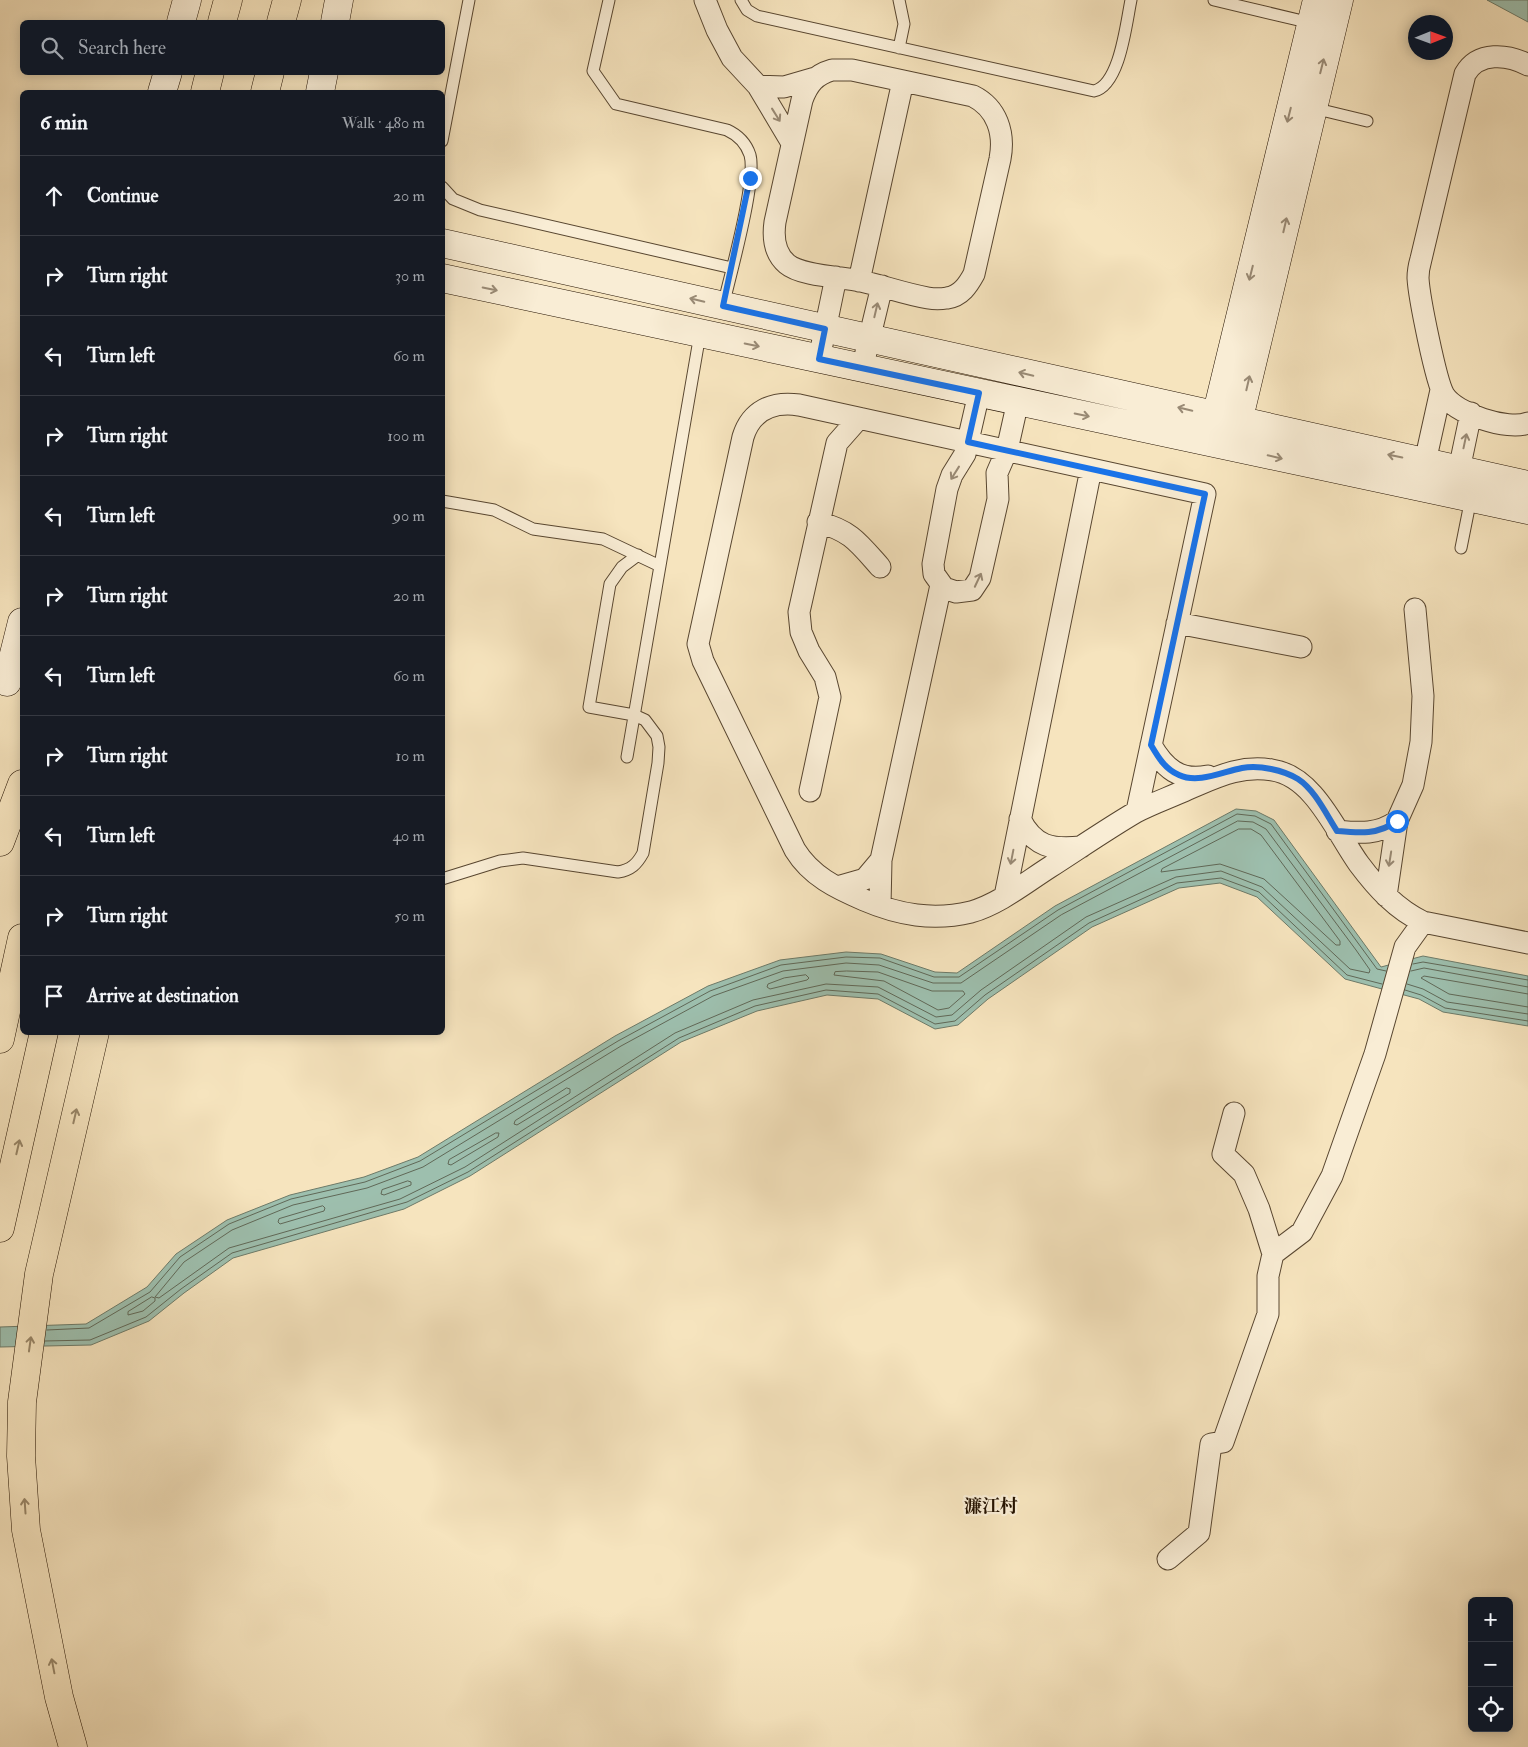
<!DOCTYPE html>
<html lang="en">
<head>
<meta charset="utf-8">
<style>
  body { margin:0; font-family:"IM FELL Double Pica","Noto Serif SC",serif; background:#242831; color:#f1f3f6 }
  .controls { position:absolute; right:15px; bottom:15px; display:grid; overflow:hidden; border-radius:8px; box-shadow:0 2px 12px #0003 }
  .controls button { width:45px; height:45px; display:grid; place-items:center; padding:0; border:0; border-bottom:1px solid #363941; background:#171b24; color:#f1f3f6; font:25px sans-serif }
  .compass { position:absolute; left:1408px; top:15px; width:45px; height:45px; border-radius:50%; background:#171b24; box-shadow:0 2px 12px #0003; rotate:89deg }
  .stop { position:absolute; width:15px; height:15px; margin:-11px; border:4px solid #1a73e8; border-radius:50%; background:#fff }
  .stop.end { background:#1a73e8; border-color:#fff; box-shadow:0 1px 5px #0008 }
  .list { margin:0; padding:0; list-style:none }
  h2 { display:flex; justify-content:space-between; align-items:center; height:65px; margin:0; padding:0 20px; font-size:21px }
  h2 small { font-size:16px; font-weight:400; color:#9ea1a6 }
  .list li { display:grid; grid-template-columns:32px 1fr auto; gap:15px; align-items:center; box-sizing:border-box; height:80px; padding:0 20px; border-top:1px solid #363941 }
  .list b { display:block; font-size:19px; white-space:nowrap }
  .list em { font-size:16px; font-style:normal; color:#9ea1a6 }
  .icon { flex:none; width:28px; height:28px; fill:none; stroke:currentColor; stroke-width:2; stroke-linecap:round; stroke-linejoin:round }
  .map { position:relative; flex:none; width:1528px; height:1747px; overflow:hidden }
  .search { position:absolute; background:#171b24; box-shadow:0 2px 12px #0003; left:20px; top:20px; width:425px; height:55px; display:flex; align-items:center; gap:12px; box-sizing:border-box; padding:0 18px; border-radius:8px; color:#9ea1a6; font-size:19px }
  .panel { position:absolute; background:#171b24; box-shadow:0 2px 12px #0003; left:20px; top:90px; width:425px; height:945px; border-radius:8px }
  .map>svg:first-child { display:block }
</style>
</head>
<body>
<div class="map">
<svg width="1528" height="1747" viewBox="0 0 1528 1747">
  <rect width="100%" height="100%" fill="#f6e4be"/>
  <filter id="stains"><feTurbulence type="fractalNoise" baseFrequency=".004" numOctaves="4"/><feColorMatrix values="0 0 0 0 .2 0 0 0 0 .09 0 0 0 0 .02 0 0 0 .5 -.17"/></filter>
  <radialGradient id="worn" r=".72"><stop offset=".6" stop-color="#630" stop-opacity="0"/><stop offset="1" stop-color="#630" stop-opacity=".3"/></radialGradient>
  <path fill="#9dbfae" stroke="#6d7a68" d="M1487,0H1528V22Z
    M1236,809L1256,811L1274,820L1381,967L1423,956L1528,976V1026L1443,1012L1419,999L1345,979L1257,897L1220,883L1179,888L1092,927L988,999L958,1025L935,1029L878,999L827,995L757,1011L681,1042L470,1176L404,1209L233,1258L184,1293L149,1321L91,1345L0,1347V1327L86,1324L147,1287L176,1254L227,1220L290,1195L364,1177L418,1157L615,1036L708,986L780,960L846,952L881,954L935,972L957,973L1055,906Z"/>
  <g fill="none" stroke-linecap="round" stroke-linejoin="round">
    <path stroke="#606857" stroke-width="1" d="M1238,821L1253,822L1266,829L1356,950L1370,970L1369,973L1350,969L1262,887L1221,871L1176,877L1086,917L981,990L952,1015L936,1017L878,987L826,984L753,1000L675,1033L465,1167L400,1199L229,1248L159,1298L155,1297L184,1262L232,1230L293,1205L367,1188L423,1167L621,1046L713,996L783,971L846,963L879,965L933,983H961L1061,915Z
      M1239,829H1251L1261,835L1340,941V945H1336L1264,879L1220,864L1161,872L1162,869Z
      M1413,964L1423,962L1528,980
      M847,971L878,972L932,991H963L965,994L949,1008L938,1010L884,981L834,975L835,972Z
      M1411,971L1424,968L1528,987
      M806,975L809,978L807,980L770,989L767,987L768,984L784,978Z
      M1407,984L1423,989L1447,1002L1528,1014
      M1405,990L1421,995L1445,1008L1528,1021
      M1528,994L1424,976L1421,978L1449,994L1528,1007
      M567,1088L570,1089V1093L517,1125L514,1124L515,1121Z
      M496,1133H499L498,1137L451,1165L448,1164L449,1160Z
      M408,1181L411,1182V1185L384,1195L381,1194L382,1190Z
      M323,1206L325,1208L324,1211L280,1224L278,1222L279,1219Z
      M152,1297L155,1298V1301L143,1311L128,1315V1312Z
      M47,1330L89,1328L150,1292L180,1257L229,1224L291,1199L365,1182L420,1161L618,1041L710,991L781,965L846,957L880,958L934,977H959L1058,910L1237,814L1255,816L1271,824L1377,969L1386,971
      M45,1341L90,1340L146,1317L181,1289L232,1253L407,1202L468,1172L679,1038L755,1006L826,990L878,994L935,1024L955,1021L985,995L1089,923L1177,883L1221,878L1259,892L1347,975L1382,984"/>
    <defs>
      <path id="lane" d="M609,0L593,71L616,104L727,130C738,135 746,143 750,155C757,180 730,276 723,306
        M741,0L747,10L757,16L1094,91C1120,85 1126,24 1131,0
        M1214,0L1311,23
        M899,48L904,24L899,0
        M1313,108L1367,121
        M442,141L469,0
        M442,187L453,199L480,210L732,268
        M442,501L494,510L533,529L603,539L660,566
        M1461,548L1471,498
        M627,757L700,334
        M442,879L500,861L523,858L618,872C631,870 637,864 643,853L658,763L659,747L657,736L645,720L634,715L589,707L610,584L622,567L638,555"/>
      <path id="street" d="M705,0L717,30L732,58L758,86L792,143
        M1528,65C1508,54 1478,51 1465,74L1421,259C1419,266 1418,272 1418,278C1419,297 1436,382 1444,395C1456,414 1508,431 1528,423
        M832,70H852L973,96C997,108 1005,133 1000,159L974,274C968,285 961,296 947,298C941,299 934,299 928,298C905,294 883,286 861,281C842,277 801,276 787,264C774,253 773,236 775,222L802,100C808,84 815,75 832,70Z
        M758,86L784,87L815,78
        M859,281L903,81
        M819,359L836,277
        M862,369L882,286
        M979,393L965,454L952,475L947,489L933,564L934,574L944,588L956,592L972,590L980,578L998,499L997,473L1007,450L1018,401
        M1425,462L1441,390
        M1459,470L1471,413
        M818,522C851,531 858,542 880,567
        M1177,623L1301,647
        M1151,745C1164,768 1180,782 1208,776
        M810,791L830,697L825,677L809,651L801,632L799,612L837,443L859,418
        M1137,811L1205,494L799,405C772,401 751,411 743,437L698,644L703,661L795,850C811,876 836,888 864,900C899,915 933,921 971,912C999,904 1025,883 1050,867C1078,849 1107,829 1136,812C1153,803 1171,797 1188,789C1217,777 1240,765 1272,770C1314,776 1336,832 1359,864C1377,888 1396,909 1423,922L1528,943
        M1020,819C1034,847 1052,850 1081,847
        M1337,831C1359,833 1378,835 1397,821
        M837,887L865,879L881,860
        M1005,896L1091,469
        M1386,896L1397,821L1413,785L1421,742L1423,696L1415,609
        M880,906L881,860L941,585
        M1234,1113L1223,1154L1244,1174L1259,1209L1273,1254
        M1168,1559L1199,1533L1211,1444L1223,1442L1268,1314V1276L1273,1254L1302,1232L1332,1176L1375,1054L1405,947L1423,922"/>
      <path id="secondary" d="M181,22L187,0
        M335,22L339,0
        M162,92L168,72
        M320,92L324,72
        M442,243L1528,485
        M442,278L1528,510
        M1212,433L1317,0
        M1234,439L1339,0
        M7,682L22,622"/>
      <path id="highway" d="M222,22L228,0
        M281,22L287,0
        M205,92L210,72
        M265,92L270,72
        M0,842L22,784
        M0,1039L22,938
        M0,1228L44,1032
        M73,1747L59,1697L26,1530L21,1456L22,1402L39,1274L95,1032"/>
    </defs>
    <use href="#lane" stroke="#584630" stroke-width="13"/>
    <use href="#street" stroke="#584630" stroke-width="23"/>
    <use href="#secondary" stroke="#241200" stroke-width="29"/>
    <use href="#highway" stroke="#241200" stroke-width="29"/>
    <use href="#lane" stroke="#f9edd5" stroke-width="11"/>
    <use href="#street" stroke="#f9edd5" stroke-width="21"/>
    <use href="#secondary" stroke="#f9edd5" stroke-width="28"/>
    <use href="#highway" stroke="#f6e4be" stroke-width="28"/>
  </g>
  <defs><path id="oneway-shaft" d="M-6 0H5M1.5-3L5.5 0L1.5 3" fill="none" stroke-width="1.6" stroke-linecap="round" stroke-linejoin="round" transform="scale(1.25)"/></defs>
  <g stroke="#998a75">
    <use href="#oneway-shaft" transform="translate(1322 66) rotate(-76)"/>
    <use href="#oneway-shaft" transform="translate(776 115) rotate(58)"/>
    <use href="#oneway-shaft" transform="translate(1289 115) rotate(104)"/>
    <use href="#oneway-shaft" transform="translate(1285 225) rotate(-77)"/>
    <use href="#oneway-shaft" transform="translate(1251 273) rotate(104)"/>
    <use href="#oneway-shaft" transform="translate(490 289) rotate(12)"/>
    <use href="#oneway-shaft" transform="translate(697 300) rotate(-167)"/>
    <use href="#oneway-shaft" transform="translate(876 310) rotate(-77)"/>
    <use href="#oneway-shaft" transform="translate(752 345) rotate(12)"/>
    <use href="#oneway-shaft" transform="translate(1026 374) rotate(-167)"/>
    <use href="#oneway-shaft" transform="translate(1248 383) rotate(-77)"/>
    <use href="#oneway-shaft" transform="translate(1185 409) rotate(-167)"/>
    <use href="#oneway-shaft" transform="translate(1082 415) rotate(12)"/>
    <use href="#oneway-shaft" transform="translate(1465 441) rotate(-78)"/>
    <use href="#oneway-shaft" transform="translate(1395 456) rotate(-168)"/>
    <use href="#oneway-shaft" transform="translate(1275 457) rotate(13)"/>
    <use href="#oneway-shaft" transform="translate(955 473) rotate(122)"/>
    <use href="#oneway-shaft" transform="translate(978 580) rotate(-65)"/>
    <use href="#oneway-shaft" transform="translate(1012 857) rotate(101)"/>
    <use href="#oneway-shaft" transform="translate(1390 859) rotate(99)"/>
  </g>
  <g stroke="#988668">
    <use href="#oneway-shaft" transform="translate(75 1116) rotate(-77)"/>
    <use href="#oneway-shaft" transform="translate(18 1147) rotate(-77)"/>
    <use href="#oneway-shaft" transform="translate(30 1344) rotate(-82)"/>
    <use href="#oneway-shaft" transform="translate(25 1506) rotate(-94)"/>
    <use href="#oneway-shaft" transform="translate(53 1666) rotate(-101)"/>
  </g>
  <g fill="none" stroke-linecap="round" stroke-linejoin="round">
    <path stroke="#1a73e8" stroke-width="6" d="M750,178L723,306L825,329L819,359L979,393L968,442L1205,494L1151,745C1158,757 1165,769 1179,775C1198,784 1222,772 1242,768C1260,765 1283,770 1298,779C1315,790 1326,814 1337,831C1359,833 1378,835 1397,821"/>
  </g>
  <g text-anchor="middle" stroke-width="4.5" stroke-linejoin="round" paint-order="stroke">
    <g font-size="18" font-weight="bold" fill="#241200" stroke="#f9edd5">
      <text x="991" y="1512">濂江村</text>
    </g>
  </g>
  <rect width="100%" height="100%" filter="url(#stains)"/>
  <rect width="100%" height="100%" fill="url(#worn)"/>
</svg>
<div class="controls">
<button>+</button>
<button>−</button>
<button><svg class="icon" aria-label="locate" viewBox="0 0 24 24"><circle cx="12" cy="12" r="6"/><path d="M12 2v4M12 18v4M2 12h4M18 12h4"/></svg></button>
</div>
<svg class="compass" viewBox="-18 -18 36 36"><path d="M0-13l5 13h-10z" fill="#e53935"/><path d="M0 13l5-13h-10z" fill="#9ea1a6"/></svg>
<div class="stop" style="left:1397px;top:821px"></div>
<div class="stop end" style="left:750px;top:178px"></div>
<div class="search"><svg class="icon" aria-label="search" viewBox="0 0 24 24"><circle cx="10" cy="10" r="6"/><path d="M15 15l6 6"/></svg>Search here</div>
<section class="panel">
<h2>6 min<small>Walk · 480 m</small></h2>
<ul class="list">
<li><svg class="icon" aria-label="ahead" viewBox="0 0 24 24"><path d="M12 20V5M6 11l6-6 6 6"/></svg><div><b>Continue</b></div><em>20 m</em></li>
<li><svg class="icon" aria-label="right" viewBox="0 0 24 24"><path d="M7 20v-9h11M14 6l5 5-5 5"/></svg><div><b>Turn right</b></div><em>30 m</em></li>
<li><svg class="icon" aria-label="left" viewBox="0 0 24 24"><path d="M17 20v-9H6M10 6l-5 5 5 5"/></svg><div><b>Turn left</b></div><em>60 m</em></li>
<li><svg class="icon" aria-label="right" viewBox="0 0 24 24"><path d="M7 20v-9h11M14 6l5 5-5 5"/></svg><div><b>Turn right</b></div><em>100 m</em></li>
<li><svg class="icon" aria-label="left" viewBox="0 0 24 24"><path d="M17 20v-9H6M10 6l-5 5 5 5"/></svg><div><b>Turn left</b></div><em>90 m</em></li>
<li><svg class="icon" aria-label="right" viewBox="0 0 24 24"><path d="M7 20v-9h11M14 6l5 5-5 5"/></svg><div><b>Turn right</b></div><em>20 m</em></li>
<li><svg class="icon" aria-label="left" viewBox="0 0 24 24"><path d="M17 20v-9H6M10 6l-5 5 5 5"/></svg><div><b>Turn left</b></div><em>60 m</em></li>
<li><svg class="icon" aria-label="right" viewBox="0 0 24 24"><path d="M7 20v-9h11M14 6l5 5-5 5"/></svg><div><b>Turn right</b></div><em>10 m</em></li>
<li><svg class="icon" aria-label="left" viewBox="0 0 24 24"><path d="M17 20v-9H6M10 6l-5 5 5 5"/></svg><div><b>Turn left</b></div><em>40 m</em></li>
<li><svg class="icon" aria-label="right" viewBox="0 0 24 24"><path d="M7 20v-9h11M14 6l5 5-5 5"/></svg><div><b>Turn right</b></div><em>50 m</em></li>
<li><svg class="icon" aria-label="arrive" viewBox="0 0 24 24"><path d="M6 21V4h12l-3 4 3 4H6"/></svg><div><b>Arrive at destination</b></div></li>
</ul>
</section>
</div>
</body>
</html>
